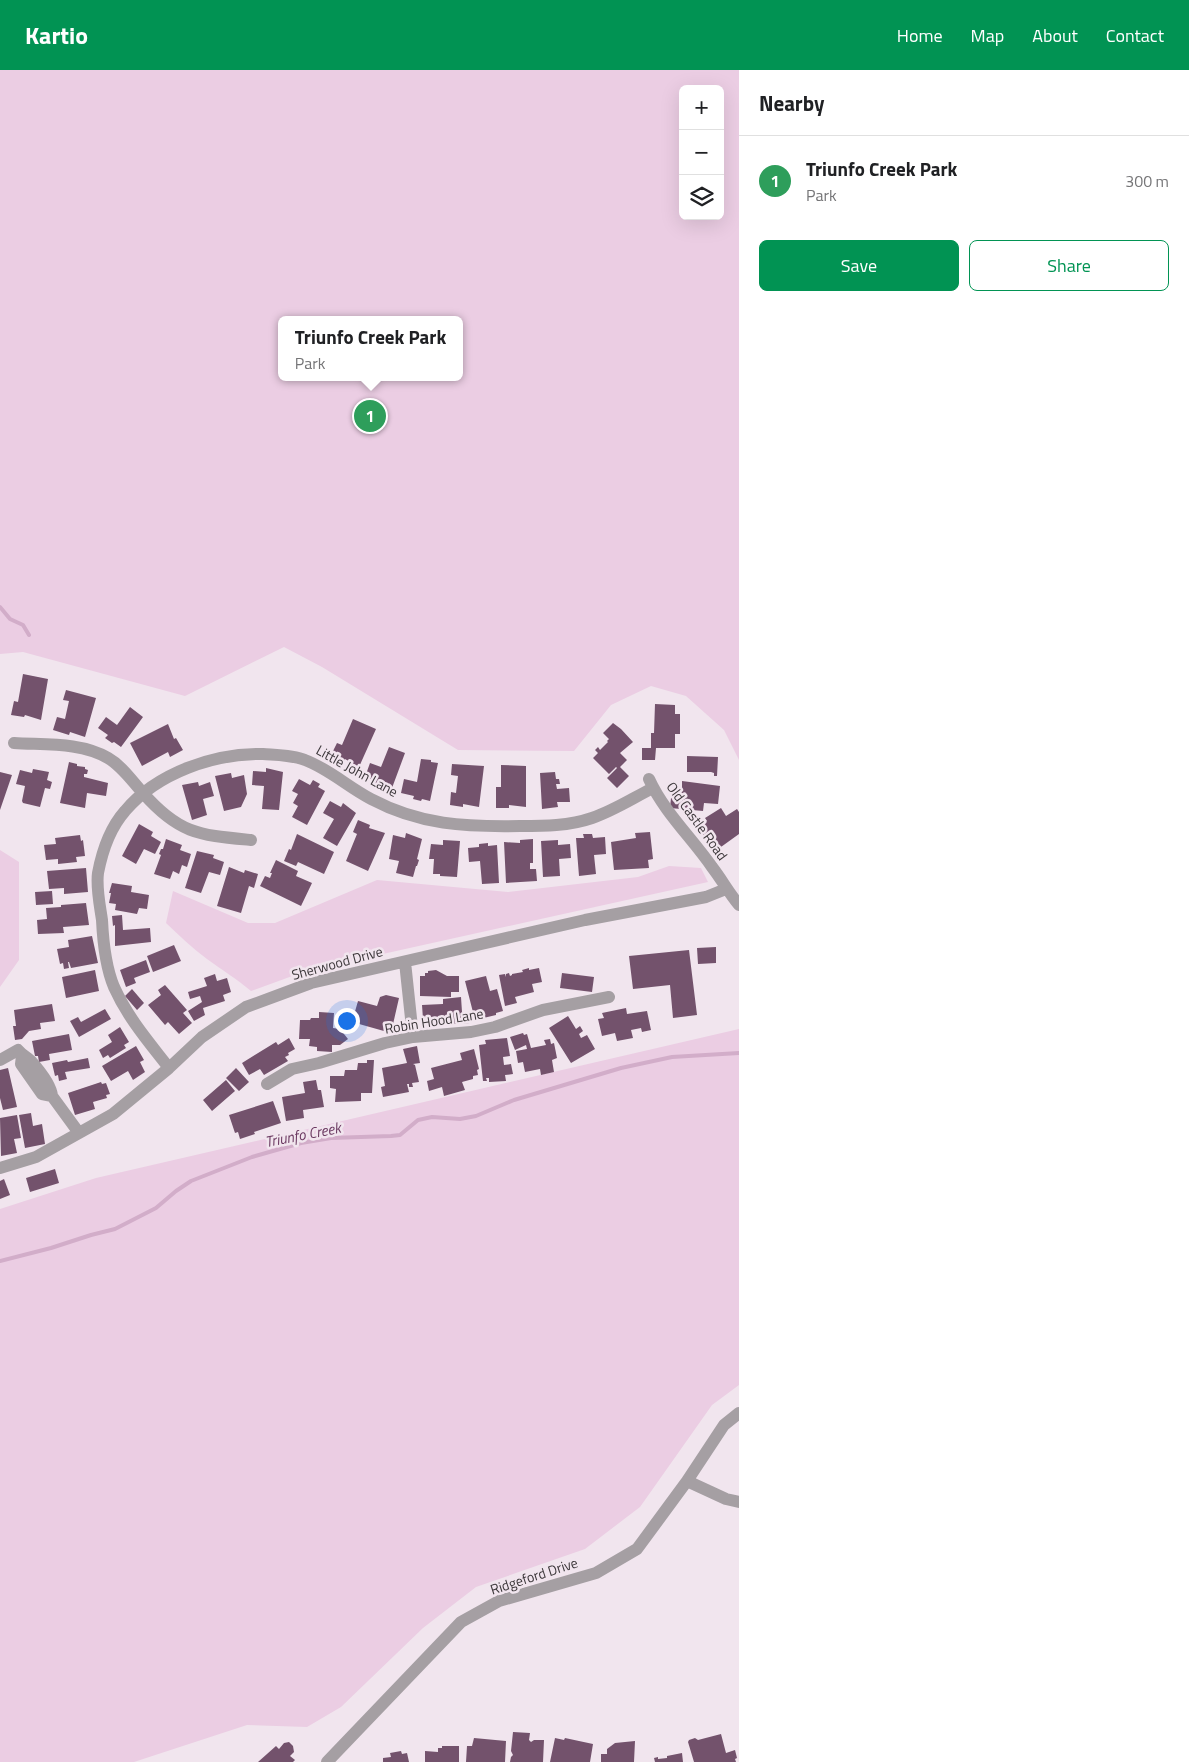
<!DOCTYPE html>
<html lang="en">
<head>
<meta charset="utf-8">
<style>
  body { margin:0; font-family:"Titillium Web",sans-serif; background:#f2f2f2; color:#202124 }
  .controls { position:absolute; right:15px; top:15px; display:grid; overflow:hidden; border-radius:8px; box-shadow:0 5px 20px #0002 }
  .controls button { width:45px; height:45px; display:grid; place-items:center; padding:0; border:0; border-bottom:1px solid #e0e0e0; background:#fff; color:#202124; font:25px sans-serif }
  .you { position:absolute; left:346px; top:950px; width:18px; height:18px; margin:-12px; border:4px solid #fff; border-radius:50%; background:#1a73e8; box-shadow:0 0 0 8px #1a73e833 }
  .badge { display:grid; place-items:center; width:32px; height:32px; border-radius:50%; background:#019353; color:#fff; font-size:16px; font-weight:700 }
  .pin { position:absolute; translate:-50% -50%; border:2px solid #fff; box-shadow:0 1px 5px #0006 }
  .popup { position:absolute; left:278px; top:246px; width:185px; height:65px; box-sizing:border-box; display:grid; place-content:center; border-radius:8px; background:#fff; filter:drop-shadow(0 1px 4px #0005); font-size:16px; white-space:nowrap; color:#757577 }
  .popup b { font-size:19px; color:#202124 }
  .popup::after { content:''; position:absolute; left:50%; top:100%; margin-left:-10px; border:10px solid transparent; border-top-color:#fff }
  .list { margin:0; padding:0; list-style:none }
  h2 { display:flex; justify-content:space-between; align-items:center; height:65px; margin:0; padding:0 20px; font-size:21px }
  h2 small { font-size:16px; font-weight:400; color:#757577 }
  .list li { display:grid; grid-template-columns:32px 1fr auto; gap:15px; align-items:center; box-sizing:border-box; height:90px; padding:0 20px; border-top:1px solid #e0e0e0 }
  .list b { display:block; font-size:19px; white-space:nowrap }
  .list p { margin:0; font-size:16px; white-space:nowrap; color:#757577 }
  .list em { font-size:16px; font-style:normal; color:#757577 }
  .actions { display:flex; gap:10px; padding:15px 20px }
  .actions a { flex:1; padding:11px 0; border:1px solid #019353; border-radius:8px; text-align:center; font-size:18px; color:#019353 }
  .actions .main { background:#019353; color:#fff }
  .icon { flex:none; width:28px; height:28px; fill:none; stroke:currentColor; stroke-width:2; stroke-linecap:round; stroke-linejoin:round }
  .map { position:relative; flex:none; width:739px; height:1692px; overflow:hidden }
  header { display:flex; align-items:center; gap:30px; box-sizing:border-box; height:70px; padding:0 25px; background:#019353; color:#fff }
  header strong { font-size:24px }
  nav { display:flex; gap:28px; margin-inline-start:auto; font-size:18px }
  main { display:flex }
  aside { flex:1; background:#fff }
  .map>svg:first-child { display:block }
</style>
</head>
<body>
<header>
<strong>Kartio</strong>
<nav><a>Home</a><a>Map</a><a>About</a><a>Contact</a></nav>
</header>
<main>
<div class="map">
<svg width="739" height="1692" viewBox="0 0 739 1692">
  <rect width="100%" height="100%" fill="#f1e5ee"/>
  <path fill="#ebcde3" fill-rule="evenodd" d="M0,0H739V690L724,660L686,626L651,616L611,635L574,681L458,680L322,597L284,577L185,626L23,582L0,584ZM683,19H720V146H683ZM281,250H459V307H281Z
    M0,780L19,792V890L0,917Z
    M669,796L701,798L708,812L306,901L251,921C237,909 222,900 207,889C192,878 179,865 166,853L173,821L248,853H275L377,810L508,822L638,807Z
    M739,959V1315L712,1335L640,1437L585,1479L476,1517L423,1558L341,1637L307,1657L247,1655L134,1692H0V1139L96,1108Z"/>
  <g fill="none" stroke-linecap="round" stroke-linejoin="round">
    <path stroke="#d2adc9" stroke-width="4" d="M0,537L10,549L23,555L29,565
      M0,1191L51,1178L91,1165L115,1159L156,1138L176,1121L191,1111L252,1087L301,1073L331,1068L391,1066L400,1065L418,1050L432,1047L460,1049L476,1046L514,1030L621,998L672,987L739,983"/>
  </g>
  <path fill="#73526c" d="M23,604L48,609L41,650L25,645L24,647L11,645L14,631L18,632Z
    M66,620L96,628L85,667L70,662L69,665L53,660L57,647L65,649L69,631L63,630Z
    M655,634L675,635V644H680V664H675V678H656L655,690H642V678H651V663H654Z
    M130,637L143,647L121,677L114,672L112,673L105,668L108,665L98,658L106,647L117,655Z
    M353,649L376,659L359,697L345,689L344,691L331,685L337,673L342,675Z
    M613,653L621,659L633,672L620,683L627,690L620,697L629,706L617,718L607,708L617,698L616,697L609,704L593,688L598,683L595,680L598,677L600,680L608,672L607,671L609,669L603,663Z
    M168,654L174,669L176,668L183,680L170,687L168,682L142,696L130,673Z
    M389,677L405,683L392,718L384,716V718L375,714L376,711L365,707L370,693L381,697Z
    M687,686L718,687L717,706H714V703L711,702H687Z
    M421,689L431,690V692L438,693L430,731L422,729L421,731L413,729L414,726L401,723L404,709L417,712Z
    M69,692L77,694V696L85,697V699L88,700L87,704H84V707L108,713L106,726L87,723L85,738L60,733Z
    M452,694L484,696L479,737L463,734V737L450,735L451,722L456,723L458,706L451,705Z
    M501,695L526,696V737L509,735V738H496V717H501Z
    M266,698L283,702L279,740L262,739L264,716L252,715L253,701L266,702Z
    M33,699L49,702L47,710L52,712L50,719L45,718L40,737L23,733L22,731L25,716L16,714L20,700L32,703Z
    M0,702L12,705L0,740Z
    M555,702L556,709H559L560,714H556L557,719L569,718L570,732H557L558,737L542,739L540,703Z
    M231,703L232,708L244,705L247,724L241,737L224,741L215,706Z
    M299,709L310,715L313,710L320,714L318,717L325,721L307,755L292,747L298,736L293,733L298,724L292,721Z
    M682,711L720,716L718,734L704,733L703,741L670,738L672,718L682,719Z
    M198,712L199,716L210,712L214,726L203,729L207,745L192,750L182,715Z
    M330,731L341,737L343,733L356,743L337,776L323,768L334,749L323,743Z
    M721,738L726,746L737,739L739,742V764L714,782L698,757L707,751L705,748Z
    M358,750L370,755L369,758L385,763L368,801L346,791L357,764L353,762Z
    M139,754L153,762L151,766L161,772L155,784L144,779L136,794L122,786Z
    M650,762L653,789L648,790L649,798L614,800L611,772L636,768L635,763Z
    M406,763L422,769L417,789L419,790L417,796H416L413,807L396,803L399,791L389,789L393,765L405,768Z
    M297,764L334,782L324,804L298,792L296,796L284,791L289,779L291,780Z
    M583,764H592L593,768L605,767L606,784L594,785L596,804L579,806L576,768H584Z
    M80,765L81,771L83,770L85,786L76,787L77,792L58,794V789L46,790L44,775L56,774L55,768Z
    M166,769L182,775L180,780L191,784L187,797L182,795L179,804L173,801L170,809L154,804L161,785L159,784L161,779H163Z
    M533,769V793H530V799H536L537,811L506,813L504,772L520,773V770Z
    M443,770L460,771L457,807L440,806V804H433L434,789H429L431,774L443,775Z
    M558,770V775L570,774L571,788L559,789L560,806L543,807L541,771Z
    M488,773V776L497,775L499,813L482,814L480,791L469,792L468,778L479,777V774Z
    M197,781L214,785L213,788L224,792L220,805L209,802L201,823L185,818Z
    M276,790L298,801L296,806L312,813L301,836L260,816L265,806L270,808L272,803H270Z
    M229,797L244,803L245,800L258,804L254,818L249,816L241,843L217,836Z
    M86,798L88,822L64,824V818L49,819L47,801Z
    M112,813L132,816L131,822L149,825L147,839L139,838L137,844L115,840L116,834L109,833L111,823H109Z
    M52,821L53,834L36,835L35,822Z
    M86,833L89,855L63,857L64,863L38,864L37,850L47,849L46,838L61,837V835Z
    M122,845L123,860L150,858L151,872L115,876V855L113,856L112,846Z
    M92,866L98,893L71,898L69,892H68L69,898L64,899L63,893L60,894L57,879L69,877L68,870Z
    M174,875L181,891L153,902L147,886Z
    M716,877V893L698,894L697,878Z
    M689,880L697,945L673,948L670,915L633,919L629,886Z
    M146,890L150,902L134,908L136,913L126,917L120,900Z
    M529,898V900L539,898L542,912L532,914L534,922L515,927L517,933L505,936L499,905L505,904L506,907V904L509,903L510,906L512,905V904L523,902L522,900Z
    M95,900L99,921L66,928L62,907Z
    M436,900L447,906H459V922H451V927L420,926V906H425V903H428V901Z
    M562,903L594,907L592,922L560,918Z
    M215,904L217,911L227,908L231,922L223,925L225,931L203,938L205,945L194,951L188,941L202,932L200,926L190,929L188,922L207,916L204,908Z
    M486,906L490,921L497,919L503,941L496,943V945L475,950L465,911Z
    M165,915L187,940L183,943L192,953L179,964L168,952L165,955L148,935L161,925L158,920Z
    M132,919L144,933L137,940L125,926Z
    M386,925L399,928L391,963L352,952L358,931L377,936L380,927Z
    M461,927L462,942H470V953L449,954V956H447V949H437V956L425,957V949H423L422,935L443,934V929Z
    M52,934L55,951L40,953L41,959L29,961L22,969L15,970L13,956H16L14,940Z
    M626,938L627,944L647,941L651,960L642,962L641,958L631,960L633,968L617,971L615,963L602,966L598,949L604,948L602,943Z
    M105,939L111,949L79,967L70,951L78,947L81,952Z
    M319,942L334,943L333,958L340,959L348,969L340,975H332V982L317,981V977L309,976L310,969H299L300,950H310L311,948H319Z
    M568,946L576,959L580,956L583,961L579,964L581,968L587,965L595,979L571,993L549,958Z
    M120,957L129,972L124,975L126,978L110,988L108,985L103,988L99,980L112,972L108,965Z
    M523,963L524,965L527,964L531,978L546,975L544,970L550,969L551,974L554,973L557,988L552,990L554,1002L541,1005L540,999L525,1002L523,992L518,993L516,981L527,979L526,975L515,980L510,967Z
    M69,964L72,980L49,984L50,990L39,992L38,986H35L32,971Z
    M289,968L295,979L288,983L289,985L285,987L288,991L264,1005L260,999L249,1005L242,993L276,972L278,975Z
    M507,968L510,986L503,987L504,995L511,994L513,1004L505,1005L506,1011L489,1012V1008H486L487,1011H483L479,975L486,974L485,970Z
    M136,976L144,990L140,992L145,1002L133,1010L128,1001L111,1011L102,996Z
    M417,976L420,993L413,994L415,995L419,1012L412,1013L413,1017H409V1014H407L409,1022L383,1027L381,1017L385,1016L382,998L407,993L403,979Z
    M474,979L479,999L477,1000L478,1005L473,1006V1009L462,1012L465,1020L444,1026L442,1017L429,1021L427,1011L434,1009L431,998L462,990L460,983Z
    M88,988L90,998L65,1002L67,1009L59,1011L58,1005L55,1006L52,993L67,990L68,992Z
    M367,990H374L372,1023H361V1031L335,1032L336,1019L330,1018V1006H344L345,1000H357L358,993H367Z
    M8,998L17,1037L3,1040L0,1028V1000Z
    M236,998L249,1012L239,1021L226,1008Z
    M226,1010L235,1021L212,1041L203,1030Z
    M316,1010L318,1020H321L324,1037L303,1040L304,1048L286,1051L282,1027L305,1023L303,1012Z
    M101,1012L102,1014L106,1013L110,1024L106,1025L107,1028L93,1032L95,1039L75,1045L68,1023Z
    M273,1031L281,1053L254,1062L255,1064L240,1069L238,1062L235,1063L229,1045Z
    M31,1043L33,1056L42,1054L45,1074L25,1078L19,1045Z
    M17,1045L21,1068L14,1069L17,1083L1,1086L0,1048Z
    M55,1099L59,1113L30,1122L26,1108Z
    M4,1109L10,1125L0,1129V1111Z
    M513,1662L530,1663L529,1670L531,1672L534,1670H544L543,1692H510L511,1687L513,1685L511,1681Z
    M721,1664L726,1683L735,1680L737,1688L735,1689L736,1692H694L688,1672L689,1670L695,1668L698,1670Z
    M474,1668L506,1671L505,1692H466L467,1676H472Z
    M555,1668L564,1670L565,1668L593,1674L590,1692H550Z
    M635,1671L634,1692H601V1684H607V1679L615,1673Z
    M289,1672L293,1676L294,1682L290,1686L295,1690L293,1692H258L276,1676L279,1679L284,1673Z
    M442,1676H459V1692H425V1681L438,1682V1678H442Z
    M401,1681L402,1684L407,1683L409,1692H383V1688L391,1687L390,1683Z
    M682,1683L683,1692H655L654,1688L658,1687V1689L667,1688V1686Z"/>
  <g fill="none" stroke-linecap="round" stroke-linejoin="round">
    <path stroke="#a59fa3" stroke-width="12" d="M14,673C45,675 81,672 108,688C122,696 132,711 143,723C179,764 199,765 251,770
      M649,709C664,742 692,768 712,797C722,810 729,823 739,835
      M405,892L413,967
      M22,986L21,994L42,1024L52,1026
      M0,990L18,980C22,985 27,987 31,991C39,1000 51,1014 52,1026L79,1063
      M169,998C148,971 128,948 114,917C106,898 103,871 102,850C100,836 96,818 98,803C102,782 110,758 125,741C157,703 214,683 263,684C276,685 293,685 305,690C329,699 348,717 371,729C420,755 465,757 520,756C544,756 569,756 592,748C613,741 633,728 653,718
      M267,1014L292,999L319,993L385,973L413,967L471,962L495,957L543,940L609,927
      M0,1098L36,1087L113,1044L169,998L202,967L246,937L311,913L585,850L706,827L726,819
      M687,1411L726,1429L739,1432
      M327,1692L461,1552L499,1531L596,1503L637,1479L687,1411L724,1355L739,1343"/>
  </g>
  <g text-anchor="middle" stroke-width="5" stroke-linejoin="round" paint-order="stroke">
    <g font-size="14" fill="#3c373a" stroke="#f1e5ee">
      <text transform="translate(357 701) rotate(29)" y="5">Little John Lane</text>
      <text transform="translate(697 751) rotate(54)" y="5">Old Castle Road</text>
      <text transform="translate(337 893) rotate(-15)" y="5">Sherwood Drive</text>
      <text transform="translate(434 951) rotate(-9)" y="5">Robin Hood Lane</text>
      <text transform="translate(534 1506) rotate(-18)" y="5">Ridgeford Drive</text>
    </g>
    <g font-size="15" font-style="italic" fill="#6c3b62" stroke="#f1e5ee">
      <text transform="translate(303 1065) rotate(-11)" y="5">Triunfo Creek</text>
    </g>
  </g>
</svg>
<div class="controls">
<button>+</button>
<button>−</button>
<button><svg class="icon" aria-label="layers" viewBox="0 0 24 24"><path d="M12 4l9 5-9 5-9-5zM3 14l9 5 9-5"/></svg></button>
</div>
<div class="you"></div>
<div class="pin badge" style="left:370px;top:346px;background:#2e9e5b">1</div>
<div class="popup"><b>Triunfo Creek Park</b>Park</div>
</div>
<aside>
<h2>Nearby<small></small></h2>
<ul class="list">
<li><span class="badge" style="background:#2e9e5b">1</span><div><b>Triunfo Creek Park</b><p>Park</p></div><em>300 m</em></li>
</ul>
<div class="actions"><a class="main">Save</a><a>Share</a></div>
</aside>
</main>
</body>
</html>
